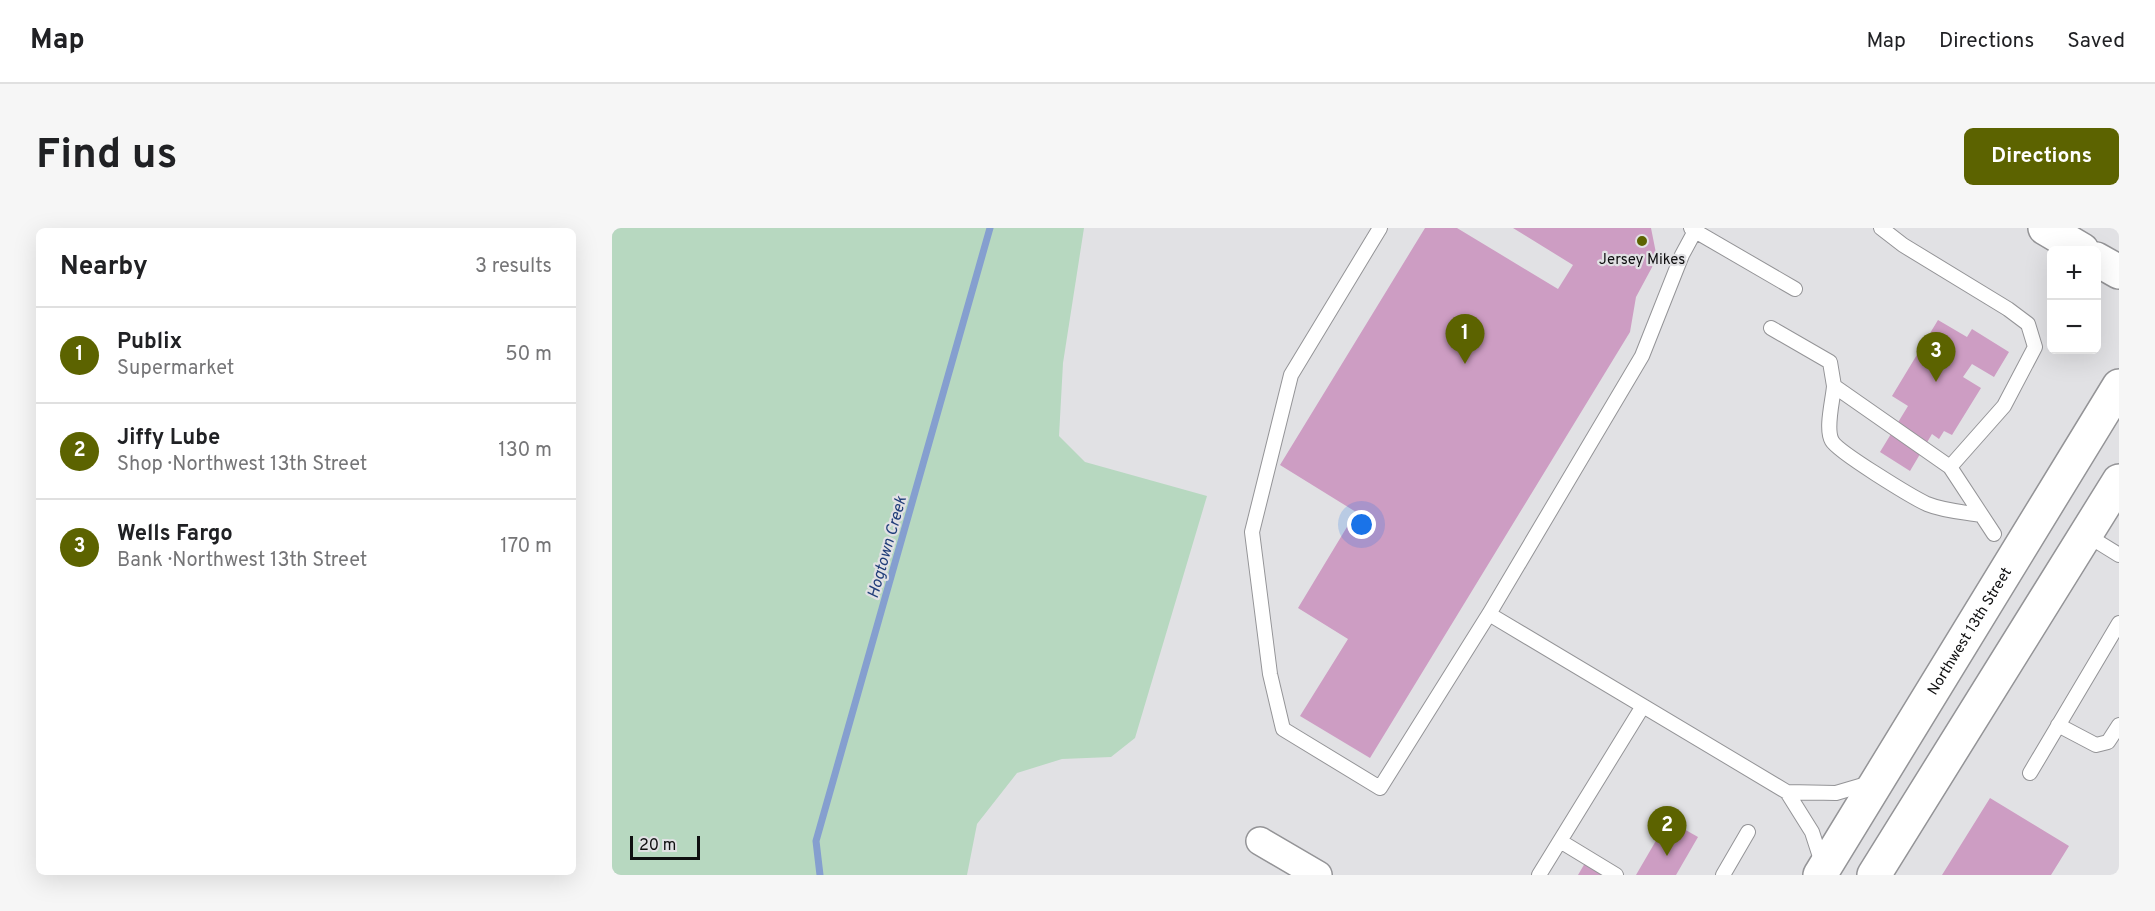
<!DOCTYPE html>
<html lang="en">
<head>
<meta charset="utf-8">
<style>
  body { margin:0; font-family:Overpass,sans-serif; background:#f6f6f6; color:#202124 }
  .controls { position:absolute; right:18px; top:18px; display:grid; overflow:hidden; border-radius:9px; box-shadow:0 6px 24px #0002 }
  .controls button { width:54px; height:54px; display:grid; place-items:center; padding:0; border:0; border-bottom:2px solid #e0e0e0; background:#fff; color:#202124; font:30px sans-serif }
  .scale { position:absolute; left:18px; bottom:15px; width:70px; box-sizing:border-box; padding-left:6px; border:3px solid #0f0f10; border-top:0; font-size:16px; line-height:21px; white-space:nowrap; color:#0f0f10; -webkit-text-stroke:4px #e1e1e4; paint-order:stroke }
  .you { position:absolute; left:750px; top:297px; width:21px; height:21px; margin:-15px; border:4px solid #fff; border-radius:50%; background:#1a73e8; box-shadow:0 0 0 9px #1a73e833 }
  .badge { display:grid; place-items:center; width:39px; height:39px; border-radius:50%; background:#5c6300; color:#fff; font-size:20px; font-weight:700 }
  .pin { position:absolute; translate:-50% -50px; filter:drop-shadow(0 2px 3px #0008) }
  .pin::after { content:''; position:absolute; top:32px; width:21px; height:18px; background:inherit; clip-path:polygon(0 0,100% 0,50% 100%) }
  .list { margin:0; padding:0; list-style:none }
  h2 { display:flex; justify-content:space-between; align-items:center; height:78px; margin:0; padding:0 24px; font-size:26px }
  h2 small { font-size:20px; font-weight:400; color:#757577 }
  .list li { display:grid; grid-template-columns:39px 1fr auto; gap:18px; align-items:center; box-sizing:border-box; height:96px; padding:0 24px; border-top:2px solid #e0e0e0 }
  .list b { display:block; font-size:22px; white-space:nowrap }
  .list p { margin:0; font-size:20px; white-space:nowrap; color:#757577 }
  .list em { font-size:20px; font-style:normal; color:#757577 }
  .map { position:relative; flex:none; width:1507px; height:647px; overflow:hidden; border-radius:9px }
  header { display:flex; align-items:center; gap:36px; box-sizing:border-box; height:84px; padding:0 30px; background:#fff; border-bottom:2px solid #e0e0e0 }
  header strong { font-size:28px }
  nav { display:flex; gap:33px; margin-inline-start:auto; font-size:21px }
  .intro { display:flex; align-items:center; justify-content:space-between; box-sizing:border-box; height:144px; padding:0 36px }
  h1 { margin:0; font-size:42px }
  .button { padding:15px 27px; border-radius:9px; background:#5c6300; color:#fff; font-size:21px; font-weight:700 }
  main { display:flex; gap:36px; padding:0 36px }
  aside { flex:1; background:#fff; border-radius:9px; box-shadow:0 6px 24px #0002 }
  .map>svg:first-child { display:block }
</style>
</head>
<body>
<header>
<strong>Map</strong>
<nav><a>Map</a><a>Directions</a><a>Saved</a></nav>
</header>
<div class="intro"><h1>Find us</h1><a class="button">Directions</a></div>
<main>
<aside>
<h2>Nearby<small>3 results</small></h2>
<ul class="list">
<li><span class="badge">1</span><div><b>Publix</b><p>Supermarket</p></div><em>50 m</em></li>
<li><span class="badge">2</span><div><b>Jiffy Lube</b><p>Shop · Northwest 13th Street</p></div><em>130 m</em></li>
<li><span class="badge">3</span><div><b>Wells Fargo</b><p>Bank · Northwest 13th Street</p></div><em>170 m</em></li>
</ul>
</aside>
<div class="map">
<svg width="1507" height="647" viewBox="0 0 1507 647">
  <rect width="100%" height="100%" fill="#e1e1e4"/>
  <path fill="#b7d8c0" d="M0,0H472L451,135L447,208L473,234L595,268L523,510L499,529L450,531L405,545L365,596L355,647H0Z"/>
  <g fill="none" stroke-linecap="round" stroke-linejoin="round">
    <path stroke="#859fcf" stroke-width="7" d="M208,647L204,613L378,0"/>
  </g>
  <path fill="#cd9dc3" d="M813,0H845L946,61L961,37L901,0H1039L1045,30L1024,69L1018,104L758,530L688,488L736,411L686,380L744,284L668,237Z
    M1326,92L1355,109L1360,101L1397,124L1382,149L1360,136L1351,149L1369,160L1340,207L1332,203L1327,211L1320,206L1298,243L1268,224L1296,178L1280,168Z
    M1378,570L1457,618L1439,647H1330Z
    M1056,592L1086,609L1064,647H1024Z
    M973,635L993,647H966Z"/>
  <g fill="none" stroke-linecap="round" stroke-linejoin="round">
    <defs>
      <path id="lane" d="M768,0L679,147L640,304L658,446L671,501L768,560L877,386L1030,128L1070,27L1083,3L1079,0
        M1269,0L1291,17L1396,81L1416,96L1423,119L1392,178L1338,239L1382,306
        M1083,3L1183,61
        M1159,100L1218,134L1222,158L1338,239
        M1222,158C1221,172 1213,201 1220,213C1226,224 1300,269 1315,276C1332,283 1352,284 1369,287
        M1473,306L1507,327
        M877,386L1175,564L1200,604L1211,638
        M1446,497L1484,517L1496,514L1507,497
        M1418,545L1507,395
        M1175,564L1224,565L1258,555
        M948,613L1004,647
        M927,647L1031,478
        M1111,647L1136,604"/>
      <path id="street" d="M648,613L706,647"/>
      <g id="primary">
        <path d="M1433,0L1470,22"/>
        <path d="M1484,31L1507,44"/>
        <path id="s1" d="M1208,647L1507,158"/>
        <path d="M1262,647L1507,253"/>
      </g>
    </defs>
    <use href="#lane" stroke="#949497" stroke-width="16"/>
    <use href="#street" stroke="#949497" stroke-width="30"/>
    <use href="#primary" stroke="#949497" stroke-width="36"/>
    <use href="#lane" stroke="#fff" stroke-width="14"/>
    <use href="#street" stroke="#fff" stroke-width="27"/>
    <use href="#primary" stroke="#fff" stroke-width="33"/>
  </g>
  <circle fill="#5c6300" stroke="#e1e1e4" stroke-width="2" cx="1030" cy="13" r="6"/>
  <g text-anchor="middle" stroke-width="4.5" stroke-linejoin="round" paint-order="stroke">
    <g font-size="15" fill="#0f0f10" stroke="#e1e1e4">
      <text x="1030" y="36">Jersey Mikes</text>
    </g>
    <g font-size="15" fill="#0f0f10" stroke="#e1e1e4">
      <text dy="5" stroke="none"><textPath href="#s1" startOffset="286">Northwest 13th Street</textPath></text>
    </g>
    <g font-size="16" font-style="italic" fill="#203d79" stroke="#e1e1e4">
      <text transform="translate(274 319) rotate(-74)" y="6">Hogtown Creek</text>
    </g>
  </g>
</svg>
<div class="controls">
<button>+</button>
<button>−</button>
</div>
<div class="scale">20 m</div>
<div class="you"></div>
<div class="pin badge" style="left:853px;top:136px">1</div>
<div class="pin badge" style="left:1055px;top:628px">2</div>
<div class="pin badge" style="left:1324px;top:154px">3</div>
</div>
</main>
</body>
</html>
